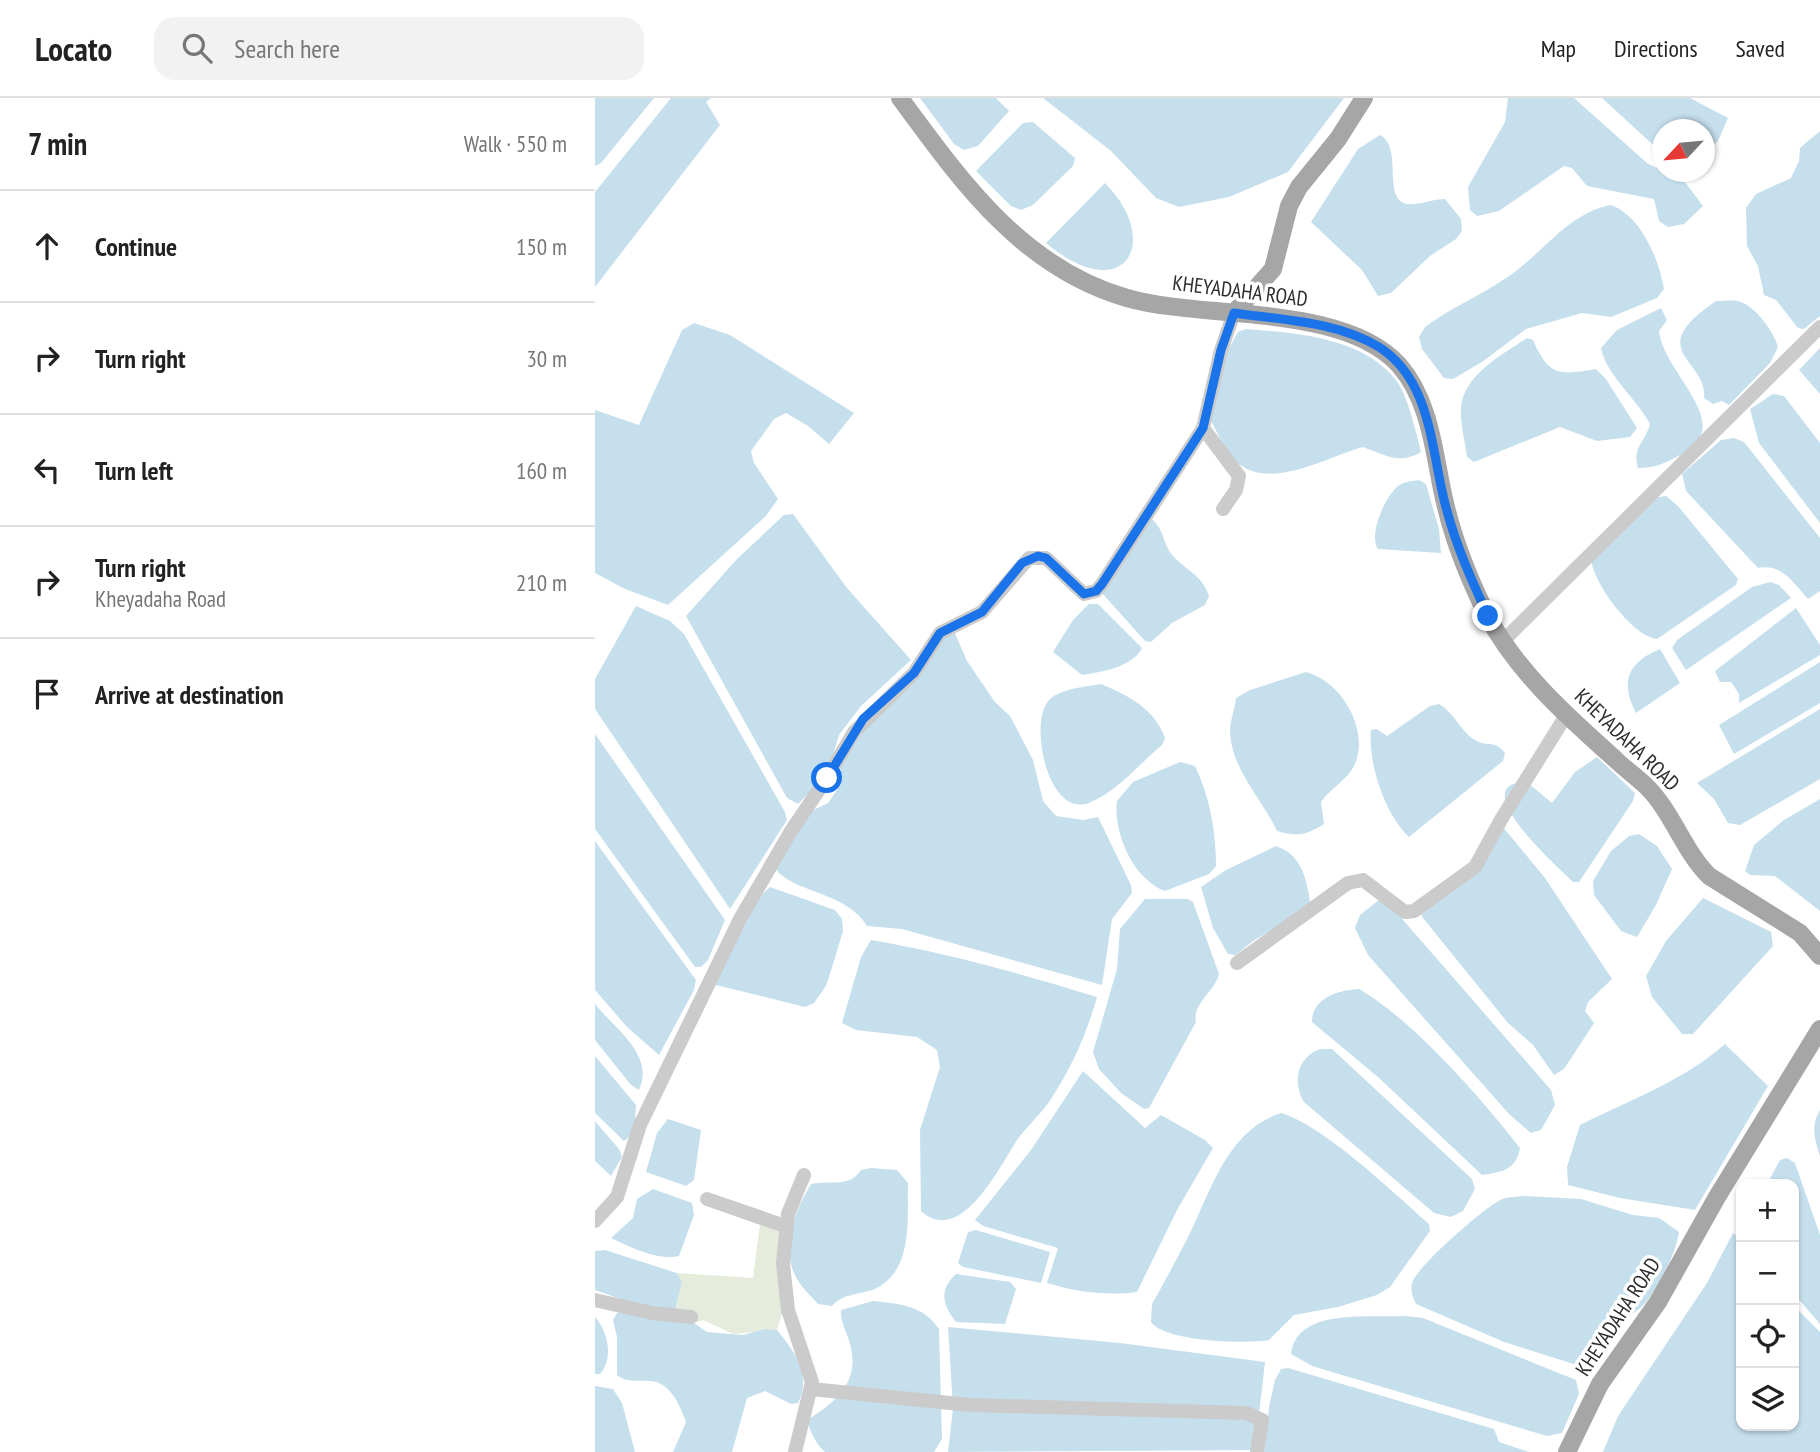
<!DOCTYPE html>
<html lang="en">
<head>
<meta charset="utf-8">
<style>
  body { margin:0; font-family:"PT Sans Narrow",sans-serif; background:#f2f2f2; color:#222 }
  .controls { position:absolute; right:21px; bottom:21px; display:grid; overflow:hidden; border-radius:14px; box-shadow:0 2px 5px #0004 }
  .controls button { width:63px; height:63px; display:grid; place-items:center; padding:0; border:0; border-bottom:2px solid #e0e0e0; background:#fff; color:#222; font:35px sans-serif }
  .compass { position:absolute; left:1057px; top:21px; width:63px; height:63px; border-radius:50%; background:#fff; box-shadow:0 2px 5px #0004; rotate:244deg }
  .stop { position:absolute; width:21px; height:21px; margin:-16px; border:5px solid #1a73e8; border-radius:50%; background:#fff }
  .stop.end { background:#1a73e8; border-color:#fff; box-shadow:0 2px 7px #0008 }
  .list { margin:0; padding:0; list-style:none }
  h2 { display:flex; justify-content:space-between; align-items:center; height:91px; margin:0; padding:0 28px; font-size:30px }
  h2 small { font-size:23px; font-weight:400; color:#767676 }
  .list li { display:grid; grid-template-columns:46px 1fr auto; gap:21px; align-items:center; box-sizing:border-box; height:112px; padding:0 28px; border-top:2px solid #e0e0e0 }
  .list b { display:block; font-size:26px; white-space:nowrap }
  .list p { margin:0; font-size:23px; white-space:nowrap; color:#767676 }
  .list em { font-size:23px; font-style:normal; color:#767676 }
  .icon { flex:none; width:38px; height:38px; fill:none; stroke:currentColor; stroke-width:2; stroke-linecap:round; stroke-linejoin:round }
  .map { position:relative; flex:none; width:1225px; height:1354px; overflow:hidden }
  header { display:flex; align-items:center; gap:42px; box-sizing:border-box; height:98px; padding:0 35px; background:#fff; border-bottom:2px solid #e0e0e0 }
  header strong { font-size:33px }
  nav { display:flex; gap:38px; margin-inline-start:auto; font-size:24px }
  .search { width:490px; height:63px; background:#f2f2f2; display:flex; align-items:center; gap:18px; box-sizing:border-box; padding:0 24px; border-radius:21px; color:#767676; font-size:26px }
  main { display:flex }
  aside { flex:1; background:#fff }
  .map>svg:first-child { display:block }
</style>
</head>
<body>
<header>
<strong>Locato</strong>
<div class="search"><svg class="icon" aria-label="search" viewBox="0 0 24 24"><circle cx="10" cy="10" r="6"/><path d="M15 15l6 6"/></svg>Search here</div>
<nav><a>Map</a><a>Directions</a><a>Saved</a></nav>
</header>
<main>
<aside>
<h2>7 min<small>Walk · 550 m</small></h2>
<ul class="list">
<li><svg class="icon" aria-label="ahead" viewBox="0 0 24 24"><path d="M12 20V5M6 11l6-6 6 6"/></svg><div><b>Continue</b></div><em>150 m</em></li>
<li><svg class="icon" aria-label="right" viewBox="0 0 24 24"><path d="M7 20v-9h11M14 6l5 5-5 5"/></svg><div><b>Turn right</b></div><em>30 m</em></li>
<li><svg class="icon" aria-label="left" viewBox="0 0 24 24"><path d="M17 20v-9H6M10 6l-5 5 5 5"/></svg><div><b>Turn left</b></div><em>160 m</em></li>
<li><svg class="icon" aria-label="right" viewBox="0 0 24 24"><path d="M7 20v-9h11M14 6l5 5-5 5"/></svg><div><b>Turn right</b><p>Kheyadaha Road</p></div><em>210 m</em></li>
<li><svg class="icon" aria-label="arrive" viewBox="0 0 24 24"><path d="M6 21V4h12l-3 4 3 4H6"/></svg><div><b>Arrive at destination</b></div></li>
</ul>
</aside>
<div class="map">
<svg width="1225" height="1354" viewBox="0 0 1225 1354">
  <rect width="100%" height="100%" fill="#fff"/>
  <path fill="#e5ecdb" d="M166,1119L190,1128V1206L182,1232L138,1236L108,1222L99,1225L82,1224L80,1214L87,1184L82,1175L158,1180Z"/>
  <path fill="#c6dfed" d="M0,0H59L6,65L0,68Z
    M76,0H116L111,4L125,27L0,189V94Z
    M325,0H401L414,13L383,48L369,52L359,46Z
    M448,0H749L693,74L634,99L584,109L561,100L516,53Z
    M913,0H979L1052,65L1090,84L1108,108L1089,126L1073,129L1064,123L1059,101L992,88L977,70L969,68L904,113L882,118L875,112L873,89L910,24Z
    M1007,0H1095L1133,20L1123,43L1110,54V32H1068L1067,55Z
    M438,24L480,60L478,68L438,107L426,112L416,108L381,73L428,25Z
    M1225,33V218L1209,231L1203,230L1181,202L1169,197L1163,168L1152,148L1151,110L1161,96L1196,80L1204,63L1205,50Z
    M785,37C810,50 784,108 817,106C828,106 839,101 850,101L866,121L867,133L861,141L835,158L796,195L783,198L767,172L716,124L763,51Z
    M510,85C569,145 528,210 451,145Z
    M1016,107C1046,118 1064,161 1069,191L1062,200L1016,219L987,215L931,231L887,264L858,281L849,280L827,251L824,239L830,229C857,209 887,197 914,178C948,155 973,115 1016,107Z
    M1121,203C1128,203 1137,202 1143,203C1160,207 1179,234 1183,249L1175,265L1134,307L1127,303L1118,306L1109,300C1113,261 1046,254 1121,203Z
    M1066,210L1072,222L1064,233C1068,275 1141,325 1089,355C1072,364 1062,370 1043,370C1037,349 1050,345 1055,326C1042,301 1011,277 1006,250L1022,232Z
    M99,225L135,237L259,315L234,346L213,328L191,315L179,321L156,353L159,365L183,401L171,418L73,507L30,491L0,475V312L44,327L87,232Z
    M651,231C702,235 767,239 801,282C813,298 821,334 826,354C804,367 790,357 768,349C730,359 673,396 638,361C629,351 623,335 616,323L630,257L643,234Z
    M932,240L938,242C954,279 965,277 1001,271L1011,281L1042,330L1035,339L1002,343L965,329L879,364L872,359C870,343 865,325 866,310C868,277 908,256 932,240Z
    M1225,250V296L1204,272Z
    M1178,296L1189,298L1225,345V425L1164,345L1155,311Z
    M1139,340L1149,344L1225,440V493L1213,501C1198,485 1187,465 1163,470L1091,393L1087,376L1126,342Z
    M824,382L831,386L844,431L846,455L783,451C773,437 790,399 802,389C808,384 816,383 824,382Z
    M1071,398L1083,408L1143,481L1141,487L1062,541C1037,538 997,484 996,460L1058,400Z
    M198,416L252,490L316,562L266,608L244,637L237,660L216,693L203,706L192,700L91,518L142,461L189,417Z
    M557,421C571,435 567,445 578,458C592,473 608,478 614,498L610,507L577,525L556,544L550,543L506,494Z
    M1175,484L1184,487L1196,500L1091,572L1077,550L1082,542L1157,489Z
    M494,506H503L547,550C538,569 506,574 487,577L458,554L478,522Z
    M41,508L75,523L89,536L190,714L192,722L135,811L0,611V581Z
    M1201,510L1225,547V557L1144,605V596L1136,584H1125L1120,573Z
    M359,533L372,563L400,604L415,618L438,662L448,703L461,718L488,722L503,719L536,787L537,795L517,821L507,887L307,831L272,828C251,793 197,795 180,770L212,715L233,705L242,692L246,669L263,634L349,536Z
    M1065,551L1085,585L1041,615C1025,584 1032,565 1065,551Z
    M1225,564V605L1139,656L1124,627Z
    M711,574C747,583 776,634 759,668C752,682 735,691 726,704L729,726C712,737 702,739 682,733C667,701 636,671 635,633C635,623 640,611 641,600L655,592Z
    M506,586C534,598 559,610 570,640L567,647C544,666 524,692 496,704C453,724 432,622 455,601C468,590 490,589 506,586Z
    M844,606C860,615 865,633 880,642C894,650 899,641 910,655L908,663L814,739C789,715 773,665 776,632L782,631L792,638L835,608Z
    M1225,611V681L1145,727L1133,725L1119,701L1102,685Z
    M0,636L130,822L113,862L106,869H100L0,731Z
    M1002,659L1040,695L1038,703L984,784H978C966,772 866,684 932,684L957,705L980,674Z
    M585,664L600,668C615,699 621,734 621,768L614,776L570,793C538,781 518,735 522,703L538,684Z
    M1225,701V813L1180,778L1155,777L1150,773L1159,747L1189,722Z
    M907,728L950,780L1017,881L993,904L990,913L999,925L969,971L959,977L938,947L913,925L828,820L823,809L869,785Z
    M1044,736L1062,748L1077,771L1061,807L1042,839L1026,833L999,797L998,783L1016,753L1034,738Z
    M0,743L101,882L99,892L64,957L32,929L0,892Z
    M681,748C708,757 712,783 716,809L658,843L641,857L633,856L618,830L606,789L631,772Z
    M175,789L240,812L247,821L248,833L239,863L231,888L219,905L210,909L121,887C125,863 156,804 175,789Z
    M1108,800L1176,834L1178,848L1098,936H1087L1057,899L1051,878L1071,843Z
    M550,801H593L598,804L624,876C620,893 597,906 601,924L554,1010L549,1011L526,995L504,971L498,954L522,871L525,831Z
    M784,802L796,808L956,992L960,1007L946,1032L936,1035L914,1016L773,857L760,830L765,817Z
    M276,842C353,855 427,876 502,899C492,935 477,969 456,1001C446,1017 429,1030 419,1047C402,1074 364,1148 326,1113L325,1032L345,969L342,952L322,939L261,932L247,925L266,859Z
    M764,891C818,922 886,1000 925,1050C921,1072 907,1074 887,1077L783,979L717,924C717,900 743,892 764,891Z
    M0,906C21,932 60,957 44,992L36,987L0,942Z
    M1130,946L1173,988L1100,1112L1025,1100L973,1087L972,1069L985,1027C1033,1003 1090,982 1130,946Z
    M725,951H737L877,1081L880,1091L868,1113L856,1119L839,1115L709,1004C697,985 702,959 725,951Z
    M0,958L41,1007C40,1020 41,1035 29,1043L0,1015Z
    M488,973L550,1030L566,1017L610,1042L618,1050L582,1112L542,1194C512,1198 481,1194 452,1185L463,1150L388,1128L380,1122L436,1052Z
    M1225,1012V1058C1220,1042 1215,1028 1225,1012Z
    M686,1015C728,1027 799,1095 834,1126L835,1133L795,1189L782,1197L743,1209L699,1217L674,1242C650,1246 570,1244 556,1224L557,1206C570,1183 583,1159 595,1135C617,1090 633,1032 686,1015Z
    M73,1021L106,1032L99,1082L91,1088L51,1074L62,1035Z
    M0,1023L24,1051L27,1059L16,1078L0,1063Z
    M1192,1060L1200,1065L1225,1137V1226L1199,1196V1086H1172L1185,1062Z
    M276,1070L302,1072L313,1085C312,1119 319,1170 282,1190C268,1197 249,1194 237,1208L223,1206C216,1198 207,1190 202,1181C184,1150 200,1113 216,1086C234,1082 255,1090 266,1072Z
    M58,1091L97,1105L99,1117L84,1158C63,1163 35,1149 16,1140L38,1120L42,1101Z
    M927,1098L986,1101L1038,1117L1064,1120L1084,1134C1081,1156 1065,1185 1052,1203C1044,1213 1031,1219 1024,1229C1010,1250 1015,1263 985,1268L909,1244L821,1206C818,1199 815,1193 817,1185C823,1167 887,1112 905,1102C911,1099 920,1099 927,1098Z
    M381,1132L455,1154L446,1185L368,1169L363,1165L373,1134Z
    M1138,1135L1146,1142V1328H1199V1208L1225,1234V1354H1008L1023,1318L1112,1185Z
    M10,1152L82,1175L87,1184L80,1213L37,1205L0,1192V1153Z
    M361,1176L415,1184L421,1191L410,1226L361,1224C347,1207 344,1191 361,1176Z
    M278,1203C305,1206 328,1207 344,1231L347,1341L339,1354H230C220,1345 216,1335 212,1322C242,1304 267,1282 254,1243C251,1232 245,1223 246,1212Z
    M32,1213L99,1225L112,1234L148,1237L170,1231L182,1232C200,1254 217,1277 203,1305L196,1306L170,1293L152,1300L137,1354H78L91,1324C85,1307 75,1284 55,1283C43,1282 32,1285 22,1277V1239L18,1222L22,1215Z
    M810,1218L828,1220L981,1282L984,1296L967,1335L952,1338L717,1268L696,1256C701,1209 775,1220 810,1218Z
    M0,1219C13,1233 19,1261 5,1276H0Z
    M353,1229L525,1245L670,1264L660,1352L353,1354L358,1310Z
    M693,1270L899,1331L904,1344L934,1354H669L674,1309L680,1282L686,1271Z
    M0,1288L18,1291L27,1305L40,1354H0Z"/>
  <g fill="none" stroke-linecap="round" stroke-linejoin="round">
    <path stroke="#cbcbcb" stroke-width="14" d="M608,330L644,378L641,392L628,411
      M908,543L1225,229
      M642,865L753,785L768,782L810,814L819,813L880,769L907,720L972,616
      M112,1101L190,1128
      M0,1123L22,1099L45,1027L145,821L196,733L232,680L259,634L319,575L345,535L387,514L434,460H451L489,496L501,493L507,486L608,330L626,252L639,215
      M0,1202L57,1215L96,1219
      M216,1291L375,1307L651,1315L667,1322L662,1354
      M200,1354L217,1284L193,1212L188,1166L193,1116L209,1077"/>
    <path stroke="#a6a6a6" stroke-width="18" d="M305,0C366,83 427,170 532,200C608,222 748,205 804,267C838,306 839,362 851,409C860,446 875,483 892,517C922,574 972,618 1020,661C1030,671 1042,679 1052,689C1078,715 1088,752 1114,778L1205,835L1225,858
      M639,215L678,171L694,108L704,89L743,41L769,0
      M972,1354L1005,1286L1063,1204L1122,1099L1225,931"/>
  </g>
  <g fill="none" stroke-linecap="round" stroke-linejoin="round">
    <path stroke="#1a73e8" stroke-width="9" d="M232,680L268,621L319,575L345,535L387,514L427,465L443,458L451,460L489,496L501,493L507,486L608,330L626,252L639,215C687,222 741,223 784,249C839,284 836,359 852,413C862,450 877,483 893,518"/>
  </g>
  <g text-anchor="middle" stroke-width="7" stroke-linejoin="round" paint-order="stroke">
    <g font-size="21" fill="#2e2e2e" stroke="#fff">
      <text transform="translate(645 193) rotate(7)" y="7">KHEYADAHA ROAD</text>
      <text transform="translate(1032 642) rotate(44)" y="7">KHEYADAHA ROAD</text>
      <text transform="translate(1023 1219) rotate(-57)" y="7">KHEYADAHA ROAD</text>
    </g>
  </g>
</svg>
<div class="controls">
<button>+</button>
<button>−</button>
<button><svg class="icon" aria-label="locate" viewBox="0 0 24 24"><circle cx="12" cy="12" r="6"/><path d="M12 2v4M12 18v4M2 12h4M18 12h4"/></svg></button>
<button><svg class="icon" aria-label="layers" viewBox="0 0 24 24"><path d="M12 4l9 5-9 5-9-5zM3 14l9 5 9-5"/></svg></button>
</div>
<svg class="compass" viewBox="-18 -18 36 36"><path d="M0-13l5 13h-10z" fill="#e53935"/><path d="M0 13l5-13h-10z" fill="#767676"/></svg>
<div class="stop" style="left:232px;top:680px"></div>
<div class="stop end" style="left:893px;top:518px"></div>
</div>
</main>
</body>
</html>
